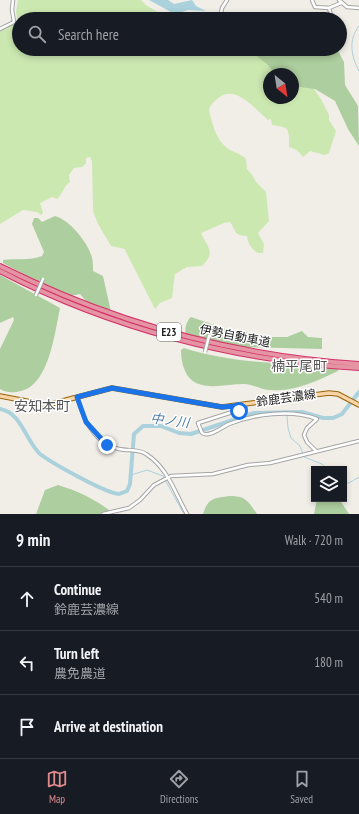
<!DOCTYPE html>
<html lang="en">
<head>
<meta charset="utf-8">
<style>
  body { margin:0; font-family:"PT Sans Narrow","Noto Sans JP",sans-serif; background:#242831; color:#f1f3f6 }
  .controls { position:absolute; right:12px; bottom:12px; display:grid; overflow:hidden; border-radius:0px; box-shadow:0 2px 6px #0003 }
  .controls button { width:36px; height:36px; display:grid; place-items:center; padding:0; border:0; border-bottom:1px solid #363941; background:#171b24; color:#f1f3f6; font:20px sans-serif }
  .compass { position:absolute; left:263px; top:68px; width:36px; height:36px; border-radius:50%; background:#171b24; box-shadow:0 2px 6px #0003; rotate:150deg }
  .stop { position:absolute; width:12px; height:12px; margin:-9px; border:3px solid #1a73e8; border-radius:50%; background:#fff }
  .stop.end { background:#1a73e8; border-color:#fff; box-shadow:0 1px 4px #0008 }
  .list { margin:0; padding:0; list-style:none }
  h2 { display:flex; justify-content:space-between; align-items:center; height:52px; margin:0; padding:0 16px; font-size:17px }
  h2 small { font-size:13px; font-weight:400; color:#9ea1a6 }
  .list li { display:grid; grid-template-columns:26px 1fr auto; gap:12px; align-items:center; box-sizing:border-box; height:64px; padding:0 16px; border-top:1px solid #363941 }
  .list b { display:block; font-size:15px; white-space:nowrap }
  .list p { margin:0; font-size:13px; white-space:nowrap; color:#9ea1a6 }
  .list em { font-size:13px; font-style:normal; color:#9ea1a6 }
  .icon { flex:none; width:22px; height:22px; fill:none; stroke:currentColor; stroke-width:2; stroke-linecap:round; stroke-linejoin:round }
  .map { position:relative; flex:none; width:359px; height:514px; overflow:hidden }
  .search { position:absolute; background:#171b24; box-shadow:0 2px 6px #0003; left:12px; right:12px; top:12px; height:44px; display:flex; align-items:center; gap:10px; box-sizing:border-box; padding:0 14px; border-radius:22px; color:#9ea1a6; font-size:15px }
  .sheet { height:244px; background:#171b24 }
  nav { display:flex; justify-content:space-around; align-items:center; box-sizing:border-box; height:56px; border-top:1px solid #363941; background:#171b24; font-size:11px; color:#9ea1a6 }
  nav a { display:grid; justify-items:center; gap:2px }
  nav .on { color:#df8a8c }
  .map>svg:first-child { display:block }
</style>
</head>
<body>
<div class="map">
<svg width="359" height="514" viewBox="0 0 359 514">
  <rect width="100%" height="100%" fill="#f1eee8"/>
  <path fill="#cce8b1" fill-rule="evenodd" d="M18,0H141L146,5L169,19H19V49H241C255,54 271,50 286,49L321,99L329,115V120L336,131L329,153L325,155L310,151L303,157L297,150L289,147V136L287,129L283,127L272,125L271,119L268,120C254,108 234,82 216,100C213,103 210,105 209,110C213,126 216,141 230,150C236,153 241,154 246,159L247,169L253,176L256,182L266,192L269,221L258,233L264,244L263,253H258C251,249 248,243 247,236C233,235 237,232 230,222L224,223L201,233C208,248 216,252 202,266L187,267L175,274L172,298L160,303L155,309L126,252L125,249L111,246L98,224L93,211L92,161L90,157L86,158V163L82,167L74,168L69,175L70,182C63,186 63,194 57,199L52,197L40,203L43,213L41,215L37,212L23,210L0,224V30L18,22L16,12ZM269,74H293V98H269Z"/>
  <path fill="#adce9e" d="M261,49H326L338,51L344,62L345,85L358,106L359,146L348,129L335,101L315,89L293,86V74H275L267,64L254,54Z
    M55,216C70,220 89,244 92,258C93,262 93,267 93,271L103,276L111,312L86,301L80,294L70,296L42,284L3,263V260C16,258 29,261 42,256L44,252L32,224L34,218H38L42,222Z
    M0,275L60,308C55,332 49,385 21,391C13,393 7,393 0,389V349L14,320L13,317L0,323Z
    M191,317L229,330H238L263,337H287L302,331L308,337L322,338V349L244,347L191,336L186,334C184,329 187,320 191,317Z
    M184,348C234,364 286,363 338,368V371C316,381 295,392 271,390C261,390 253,384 244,384C224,384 195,394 185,371C182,364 181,357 181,350Z
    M58,485C78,491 99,501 114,514H36L45,490Z
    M230,496C246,496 248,501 257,514H203C208,498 214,498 230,496Z
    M317,499H339L349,514H314Z"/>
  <path fill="#aad1dc" d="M149,0H168L174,4L192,0L196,6L206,11L188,10L182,12L181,16L170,17L171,12Z"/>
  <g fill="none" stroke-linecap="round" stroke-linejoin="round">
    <path stroke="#aad1dc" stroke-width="1" d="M359,26C348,40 351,56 359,71
      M287,415L288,428L291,438L300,446L304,457L322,464L327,469
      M131,475L147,470L163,476L184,514
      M344,483H349L359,477"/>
    <path stroke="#aad1dc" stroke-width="4" d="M0,409C21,412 26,441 40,454C52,463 105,493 119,494L127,491L130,484L134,434L143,426H161L179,433L191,434L254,413L302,412L323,418H333L342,414L359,392"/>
    <defs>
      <path id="minor" d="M312,0L315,7L329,8L341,3
        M339,0L347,7L359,8
        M329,8L332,19
        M220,19L222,8L227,0
        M0,29L14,22L12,10L13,0
        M77,397C83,418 95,445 119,449C128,451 139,449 146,454C168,468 175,493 187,514
        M237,406L245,408L198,423L202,433C209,438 222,427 229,424C254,414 291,409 317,419L307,428L304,435L307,442L316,451
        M103,514L129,508L140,500L154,485L171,476L213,474L248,465L270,463L359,441"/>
      <path id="major" d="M0,396L47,405L112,388L222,407L329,393L338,394L359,405"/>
      <path id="highway" d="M0,266C112,322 234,356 359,364
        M0,271C110,328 235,361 359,368"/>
    </defs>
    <use href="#minor" stroke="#a5a5a5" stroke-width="4.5"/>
    <use href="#major" stroke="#966507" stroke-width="5.5"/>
    <use href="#highway" stroke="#d43069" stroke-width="6"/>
    <use href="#minor" stroke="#fff" stroke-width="2.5"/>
    <use href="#major" stroke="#f8d3a5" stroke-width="3.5"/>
    <use href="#highway" stroke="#e494a3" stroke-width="4"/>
    <defs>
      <path id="minor-bridge" d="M36,295L43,279
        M205,352L209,336"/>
    </defs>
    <use href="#minor-bridge" stroke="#a5a5a5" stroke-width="4.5" stroke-linecap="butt"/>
    <use href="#minor-bridge" stroke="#fff" stroke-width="2.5"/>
  </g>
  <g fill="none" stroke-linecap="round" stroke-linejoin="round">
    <path stroke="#1a73e8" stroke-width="5" d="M107,445L86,422L77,397L112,388L222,407L236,406L245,408L239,411"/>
  </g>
  <g text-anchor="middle" stroke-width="3" stroke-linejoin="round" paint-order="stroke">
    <rect fill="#fff" stroke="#646464" stroke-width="1" x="157" y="323" width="24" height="18" rx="3"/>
    <g font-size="11" font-weight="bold" fill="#212121">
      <text x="169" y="336">E23</text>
    </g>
    <g font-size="12" fill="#212121" stroke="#fff">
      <text transform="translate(235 336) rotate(11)" y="4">伊勢自動車道</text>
      <text transform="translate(286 398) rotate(-8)" y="4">鈴鹿芸濃線</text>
    </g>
    <g font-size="13" font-style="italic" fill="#4d7aa5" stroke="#fff">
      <text transform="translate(170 420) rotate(7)" y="5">中ノ川</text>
    </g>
    <g font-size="14" fill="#545454" stroke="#fff">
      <text x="299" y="371">楠平尾町</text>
      <text x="42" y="411">安知本町</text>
    </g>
  </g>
</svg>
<div class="controls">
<button><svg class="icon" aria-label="layers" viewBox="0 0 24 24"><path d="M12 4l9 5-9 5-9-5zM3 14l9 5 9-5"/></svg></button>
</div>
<svg class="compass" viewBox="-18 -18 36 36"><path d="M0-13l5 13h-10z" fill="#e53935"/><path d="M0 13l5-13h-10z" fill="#9ea1a6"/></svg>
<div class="stop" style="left:239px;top:411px"></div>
<div class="stop end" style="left:107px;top:445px"></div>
<div class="search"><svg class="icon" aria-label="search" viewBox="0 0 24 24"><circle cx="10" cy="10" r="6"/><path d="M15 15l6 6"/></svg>Search here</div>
</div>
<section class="sheet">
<h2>9 min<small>Walk · 720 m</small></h2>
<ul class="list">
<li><svg class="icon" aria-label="ahead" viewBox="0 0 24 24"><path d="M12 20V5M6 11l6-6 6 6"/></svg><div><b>Continue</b><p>鈴鹿芸濃線</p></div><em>540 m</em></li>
<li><svg class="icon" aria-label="left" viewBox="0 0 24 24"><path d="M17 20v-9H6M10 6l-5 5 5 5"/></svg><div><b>Turn left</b><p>農免農道</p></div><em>180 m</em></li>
<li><svg class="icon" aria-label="arrive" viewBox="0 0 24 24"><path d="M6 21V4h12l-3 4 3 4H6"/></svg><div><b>Arrive at destination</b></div></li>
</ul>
</section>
<nav>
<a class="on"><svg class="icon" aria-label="map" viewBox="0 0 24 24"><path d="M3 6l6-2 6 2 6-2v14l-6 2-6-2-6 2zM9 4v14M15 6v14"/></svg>Map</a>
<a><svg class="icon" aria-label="directions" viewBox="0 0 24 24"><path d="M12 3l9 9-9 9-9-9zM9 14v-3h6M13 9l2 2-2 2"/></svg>Directions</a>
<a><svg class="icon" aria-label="saved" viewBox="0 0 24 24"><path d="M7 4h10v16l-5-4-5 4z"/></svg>Saved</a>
</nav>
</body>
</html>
